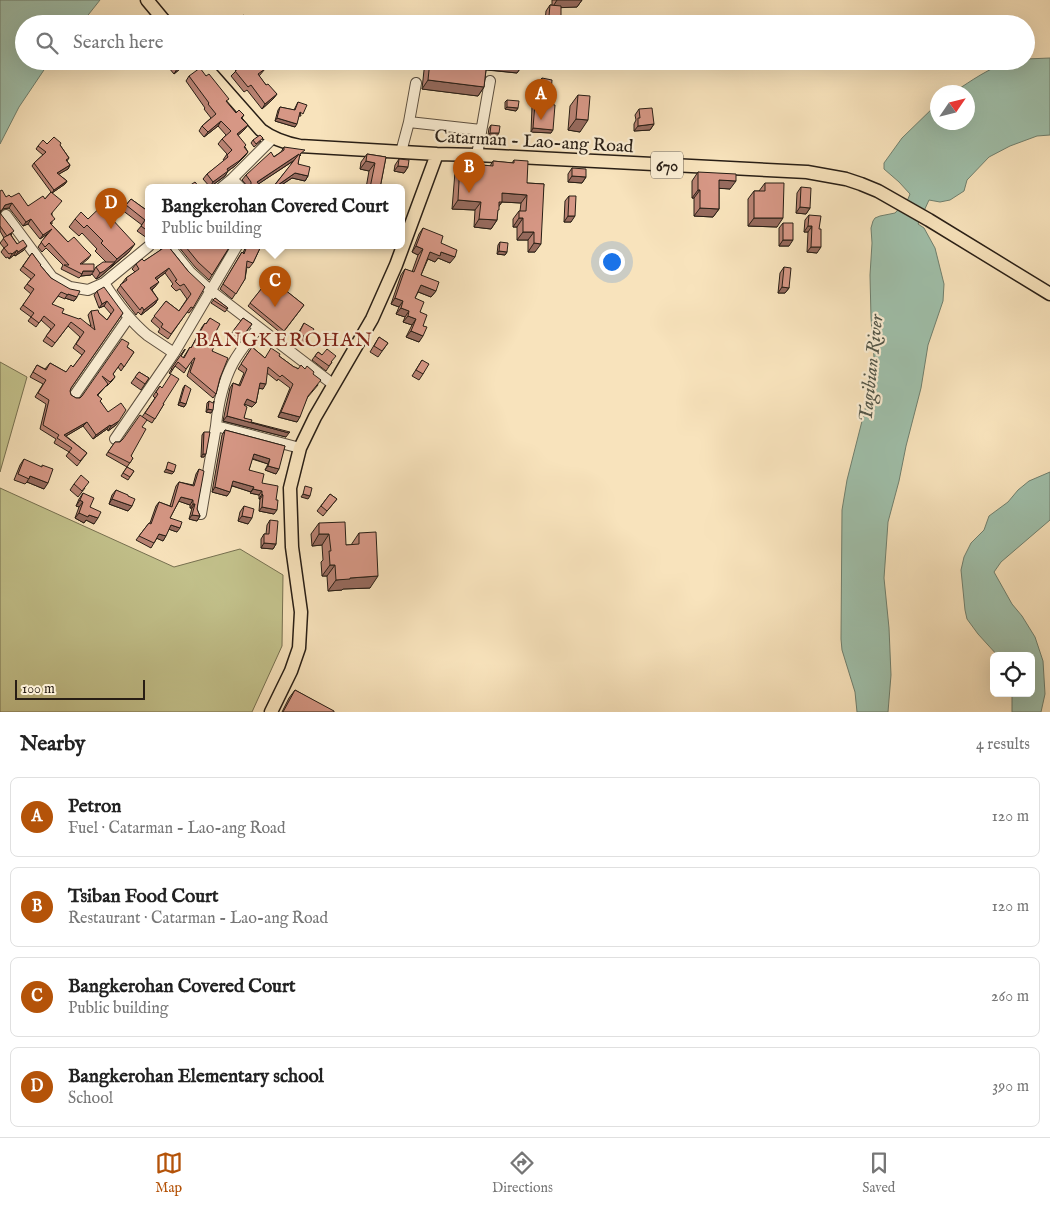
<!DOCTYPE html>
<html lang="en">
<head>
<meta charset="utf-8">
<style>
  body { margin:0; font-family:"IM FELL English",serif; background:#f6f6f6; color:#222 }
  .controls { position:absolute; right:15px; bottom:15px; display:grid; overflow:hidden; border-radius:8px; box-shadow:0 5px 20px #0002 }
  .controls button { width:45px; height:45px; display:grid; place-items:center; padding:0; border:0; border-bottom:1px solid #e0e0e0; background:#fff; color:#222; font:25px sans-serif }
  .compass { position:absolute; left:930px; top:85px; width:45px; height:45px; border-radius:50%; background:#fff; box-shadow:0 5px 20px #0002; rotate:55deg }
  .scale { position:absolute; left:15px; bottom:12px; width:130px; box-sizing:border-box; padding-left:5px; border:2px solid #281e15; border-top:0; font-size:14px; line-height:18px; white-space:nowrap; color:#281e15; -webkit-text-stroke:4px #faedd3; paint-order:stroke }
  .you { position:absolute; left:611px; top:261px; width:18px; height:18px; margin:-12px; border:4px solid #fff; border-radius:50%; background:#1a73e8; box-shadow:0 0 0 8px #1a73e833 }
  .badge { display:grid; place-items:center; width:32px; height:32px; border-radius:50%; background:#b45309; color:#fff; font-size:16px; font-weight:700 }
  .pin { position:absolute; translate:-50% -41px; filter:drop-shadow(0 1px 2px #0008) }
  .pin::after { content:''; position:absolute; top:26px; width:18px; height:15px; background:inherit; clip-path:polygon(0 0,100% 0,50% 100%) }
  .popup { position:absolute; left:145px; top:184px; width:260px; height:65px; box-sizing:border-box; display:grid; place-content:center; border-radius:8px; background:#fff; filter:drop-shadow(0 1px 4px #0005); font-size:16px; white-space:nowrap; color:#767676 }
  .popup b { font-size:19px; color:#222 }
  .popup::after { content:''; position:absolute; left:50%; top:100%; margin-left:-10px; border:10px solid transparent; border-top-color:#fff }
  .list { margin:0; padding:0; list-style:none }
  h2 { display:flex; justify-content:space-between; align-items:center; height:65px; margin:0; padding:0 20px; font-size:21px }
  h2 small { font-size:16px; font-weight:400; color:#767676 }
  .list li { display:grid; grid-template-columns:32px 1fr auto; gap:15px; align-items:center; box-sizing:border-box; height:80px; margin:0 10px 10px; padding:0 10px; border:1px solid #e0e0e0; border-radius:8px }
  .list b { display:block; font-size:19px; white-space:nowrap }
  .list p { margin:0; font-size:16px; white-space:nowrap; color:#767676 }
  .list em { font-size:16px; font-style:normal; color:#767676 }
  .icon { flex:none; width:28px; height:28px; fill:none; stroke:currentColor; stroke-width:2; stroke-linecap:round; stroke-linejoin:round }
  .map { position:relative; flex:none; width:1050px; height:712px; overflow:hidden }
  .search { position:absolute; background:#fff; box-shadow:0 5px 20px #0002; left:15px; right:15px; top:15px; height:55px; display:flex; align-items:center; gap:12px; box-sizing:border-box; padding:0 18px; border-radius:28px; color:#767676; font-size:19px }
  .sheet { height:425px; background:#fff }
  nav { display:flex; justify-content:space-around; align-items:center; box-sizing:border-box; height:70px; border-top:1px solid #e0e0e0; background:#fff; font-size:14px; color:#767676 }
  nav a { display:grid; justify-items:center; gap:2px }
  nav .on { color:#b45309 }
  .map>svg:first-child { display:block }
</style>
</head>
<body>
<div class="map">
<svg width="1050" height="712" viewBox="0 0 1050 712">
  <rect width="100%" height="100%" fill="#f8e3bc"/>
  <filter id="stains"><feTurbulence type="fractalNoise" baseFrequency=".004" numOctaves="4"/><feColorMatrix values="0 0 0 0 .2 0 0 0 0 .09 0 0 0 0 .02 0 0 0 .5 -.17"/></filter>
  <radialGradient id="worn" r=".72"><stop offset=".6" stop-color="#630" stop-opacity="0"/><stop offset="1" stop-color="#630" stop-opacity=".3"/></radialGradient>
  <path fill="#c3c28c" stroke="#767050" d="M0,362L27,377L0,472Z
    M0,488L174,567L240,549L283,575L282,646L252,712H0Z"/>
  <path fill="#9fbfaa" stroke="#6f7f6e" d="M0,0H100L81,24H24V61H50L19,107L0,144Z
    M1050,58V135L1037,136L1010,146L989,157L967,180L964,191L950,200L940,202L929,200L918,224L924,228L935,248L944,284L943,301L928,345L921,388L906,446L899,481L888,522L884,578L889,628L891,675L888,712H857L855,692L842,650L841,639L842,510L847,480L875,370L871,318L870,275L872,243L871,228L873,221L875,218L880,216L895,213L908,199L910,194L899,182L884,169V163L902,138L937,104L938,122H968V92H954C971,81 990,67 1010,62C1015,61 1021,61 1026,61V59Z
    M1050,472V520L1001,562L994,572L1012,604L1022,616L1035,637L1043,661L1045,694L1041,712H1012V693H1031V656H998L978,634L967,619L965,610L961,570L964,557L971,543L984,530L989,516L1008,502L1018,490L1029,481Z"/>
  <g fill="none" stroke-linecap="round" stroke-linejoin="round">
    <defs>
      <path id="minor" d="M416,83L409,122L481,130
        M401,152L409,122
        M477,155L490,81
        M232,179L241,188
        M221,188L232,179L273,138
        M6,215L52,277L70,287L88,290L104,283L149,246
        M169,246L190,272L211,291L334,385
        M104,283C116,302 129,320 147,335C156,341 165,347 174,353
        M258,328C250,339 240,350 233,363C223,382 218,404 216,426L300,448
        M74,396L129,317
        M115,439L174,353L237,246
        M201,514L216,426"/>
      <path id="major" d="M147,0L167,24
        M200,61L261,130C273,139 285,143 300,146L437,154L477,155L807,172L846,179L861,184L878,191L929,220L1050,294
        M271,712L291,671L299,648L301,612L292,547L290,488L300,448L315,417L372,319L396,265L437,154"/>
    </defs>
    <use href="#minor" stroke="#5c4f3f" stroke-width="12"/>
    <use href="#major" stroke="#281e15" stroke-width="15"/>
    <use href="#minor" stroke="#faedd3" stroke-width="10"/>
    <use href="#major" stroke="#f8e3bc" stroke-width="12"/>
  </g>
  <path fill="#b88272" stroke="#281e15" d="M552,0H582L577,7H561L557,22H545L546,11L550,5H552Z
    M229,61H259L265,69L259,76L266,85L277,94L273,99L262,109L247,90L244,92L231,76L236,71Z
    M425,61H524V63L517,73L486,70L484,87L478,96L422,89Z
    M172,63H187L174,74L169,68Z
    M189,76L227,102L236,113L244,115L242,118L248,125L244,130L238,135L248,152L244,157L235,166L228,171L225,176L210,187L203,179L207,174L224,161L223,160L227,154L218,144L222,139L226,135L218,126L204,137L199,131L202,126L211,118L204,109L205,108L186,81Z
    M542,78L550,104L551,133L531,132L532,107L535,103L537,104L539,82Z
    M578,95L580,132L568,130L570,106Z
    M507,100L518,108L516,111L505,109V102Z
    M298,102L301,116H299L295,127L275,121L278,110L280,107L294,110Z
    M639,109L654,124L650,130L634,131V124L636,120L635,115Z
    M491,125L497,136L488,135L489,128Z
    M253,140L261,141L254,147L251,143Z
    M47,144L60,145L69,158L67,161L70,165L68,169L58,174L67,181L65,184L52,193V224H51L68,242L84,248L91,255L88,259L82,264L94,270L96,267L106,262L95,251L97,249L82,233L79,236L69,227L75,219H112L129,252L100,277L96,279L92,274L91,275L81,276L79,278L61,269L63,265L46,248L42,252L38,247L48,233L40,239L28,224L23,226L9,208L3,209L0,213L6,197H11L28,206L45,199L51,192L32,166L34,163L43,155L36,149L38,146Z
    M284,147L301,155L299,157L298,164L308,176L305,181L292,178L277,188H272L295,160L258,184L262,188H248V187L242,180L246,175L281,152Z
    M367,154L386,157L380,188H366L369,171L360,169L361,162Z
    M399,159L408,167L404,173L394,171L395,165Z
    M514,160L527,183L544,184L535,252H528V240H517V227H513V219L519,211H520L521,203L502,202L499,206L497,212V220L491,229L474,227L475,210L452,209L455,172L460,163L490,166L493,161L512,163Z
    M572,168L586,177L582,183L568,182V174Z
    M698,172L730,189L719,188V209L713,217L694,216V198H692V181Z
    M765,183L777,227L748,226V199L754,191H759Z
    M801,187L810,208L806,214L796,213L797,193Z
    M569,196L571,222H564L565,201Z
    M131,199L149,212V236L147,238L137,231L142,225L122,210Z
    M0,213L12,234L11,235L17,244L24,250L15,256L14,255L9,259L8,257L6,258L1,252L4,248L0,243L4,238L0,231Z
    M809,215L817,253L807,252L808,232H804L805,220Z
    M783,223L789,246H779V228Z
    M423,228L441,243L450,263L438,258L435,262L428,259L421,275L436,291L431,297L418,292L415,298L420,312L423,326L419,342L406,337L412,325L403,322L405,317L396,314L399,307L391,304L401,275L405,269L412,272L418,255L412,252L419,234Z
    M500,242L507,252L505,255L497,254L498,245Z
    M162,246H168L188,271L193,308L189,313L187,312L168,339L158,332L160,329L151,321L166,301L179,311L187,299L180,289L176,291L171,286L173,284L165,273L157,279L155,287L152,290L158,299L155,304L141,315L138,312L136,315L117,290L126,278L135,272L132,269L136,264L144,261L161,250L160,249Z
    M178,246H230L209,280L195,267Z
    M246,246H261L253,263L249,268L247,267L245,279L232,299L220,289L239,257L242,252L243,253Z
    M32,253L40,265L51,278L77,297L74,301L65,298V299L58,296L52,304L62,313L91,326L88,315L91,311L99,313L107,320L111,314L104,306L99,308L94,295L97,291L123,313L71,388L70,391L71,395L76,398H80L82,396L127,347L134,352L121,371L118,367L113,374L115,377L112,381L107,386H106L98,395L100,401L116,425L108,431L107,429L93,439L83,426L66,436L87,453L77,466L66,456L69,452L54,443L56,439L40,429L46,404L35,397L43,384L30,377L37,365L45,369L50,363L66,372L73,367L82,355L73,348L80,337L68,326L52,347L43,341L51,329L41,320L36,327L28,321L31,317L20,309L31,294L24,288L31,279L20,270Z
    M784,267L789,288L785,293H778L780,273Z
    M270,278L304,305L282,334L248,306Z
    M215,298L228,308L225,312L211,303Z
    M210,318L212,339V351L220,378L216,394L213,398L187,376L192,362L191,361L184,373L175,366L170,374L169,373L185,349L181,356L183,358L190,347L191,348L202,327L205,323L206,324Z
    M243,318L252,324L238,343L229,337Z
    M304,323L308,339L304,344L295,339Z
    M379,337L388,343L378,357L370,352Z
    M252,347L265,358L279,356L294,367L313,374L318,385L307,398L297,422L278,417L290,388L278,379L277,381L267,373L263,389L259,388L256,403L252,407L245,404L244,418L251,422L286,437L223,421L230,388L233,383L239,385L244,373L238,369Z
    M318,352L332,362L326,371L312,360Z
    M422,360L423,374L419,380L412,376Z
    M139,372L149,378L141,390L131,383Z
    M185,385L186,404L184,407L178,405L183,388Z
    M160,386L163,404H164L152,423L142,417L155,398L153,396Z
    M209,401L211,413L206,412L207,403Z
    M142,427L131,456L133,458L127,467L106,455L115,442H120Z
    M225,430L285,446L276,474L265,470L268,464L252,459L249,470L262,483L274,514L259,511L260,499H259V495L250,493L251,492L232,486L227,496L212,492L222,435Z
    M204,432V457H201L202,435Z
    M24,459L44,489L27,482L25,484L14,480L20,465Z
    M127,467L134,471L128,480L121,476Z
    M199,469L197,509L200,516L197,521L189,519L192,508H190V505L179,501L170,518L177,532L169,529L163,541L157,538L151,548L136,540L149,523H150L156,506L159,502L170,506L176,486L179,482L193,485L196,474Z
    M74,484L85,488L78,497L70,490Z
    M116,490L128,496L132,506L128,511L109,504L112,495Z
    M83,493L90,507L94,524L86,520L84,523L75,518L79,507L76,506L79,499Z
    M330,494L337,499L323,516L317,511Z
    M244,506L248,524L238,521L240,512Z
    M270,520L276,544L273,549L261,548V539L264,534H266L267,525Z
    M319,523L346,545H351L359,533L370,588L343,589L342,590L328,591L327,576H322L321,562L323,560L322,545L312,546L311,534Z
    M295,690L334,712H282L289,698Z"/>
  <path fill="#966a5d" stroke="#281e15" d="M557,0H582L577,7L552,8Z
    M549,16L561,17L557,22H545Z
    M187,61H189L174,74L177,69Z
    M486,61H502L524,63L517,73L481,69Z
    M428,80L484,87L478,96L422,89Z
    M277,94L273,99L262,109L265,104Z
    M507,107L518,108L516,111L505,109Z
    M277,118L297,124L295,127L275,121Z
    M576,119L588,120L580,132L568,130Z
    M221,121L218,126L204,137L208,132Z
    M654,124L650,130L634,131L638,126Z
    M248,125L244,130L234,139L237,134Z
    M533,128L553,130L551,133L531,132Z
    M490,133H499L497,136L488,135Z
    M248,152L244,157L235,166L228,171L225,176L210,187L213,182L227,169Z
    M299,154L296,159L254,187L257,182Z
    M366,161L375,163L369,171L360,169Z
    M70,165L68,169L54,177L57,173Z
    M398,166L408,167L404,173L394,171Z
    M295,173L308,176L305,181L292,178L277,188H274Z
    M572,176L586,177L582,183L568,182Z
    M719,180L736,181L730,189L714,188Z
    M67,181L65,184L52,193L54,190Z
    M698,190H700L694,198H692Z
    M502,193L527,195L521,203L502,202L496,210Z
    M458,200L481,202L475,210L452,209Z
    M12,203L9,208L2,209L5,205Z
    M800,207L810,208L806,214L796,213Z
    M700,208L719,209L713,217L694,216Z
    M568,216H575L571,222H564Z
    M519,218H523L517,227H513Z
    M754,218H783L777,227L748,226Z
    M31,219L28,224L23,226L26,222Z
    M479,219L497,220L491,229L474,227Z
    M808,226H812L808,232H804Z
    M52,229L49,233L40,239L43,235Z
    M523,232H534L528,240H517Z
    M783,240H793L789,246H779Z
    M534,243L541,244L535,252H528Z
    M135,244L129,252L111,267L117,259Z
    M27,246L24,250L15,256L18,252Z
    M416,246L423,249L418,255L412,252Z
    M811,247H821L817,253L807,252Z
    M17,250L14,255L9,259L12,254Z
    M499,251L507,252L505,255L497,254Z
    M430,252H441L455,257L450,263L438,258L435,262L426,258Z
    M115,262L111,267L100,277L96,279L100,273Z
    M169,268L165,273L152,283L155,278Z
    M83,271H94L91,275L81,276Z
    M159,282L155,287L147,293L150,288Z
    M421,285L436,291L431,297L416,291Z
    M782,287L789,288L785,293H778Z
    M68,294L77,297L74,301L65,298Z
    M395,298L403,301L399,307L391,304Z
    M158,299L155,304L141,315L144,310Z
    M107,301L104,306L99,308L102,304Z
    M401,308L409,311L405,317L396,314Z
    M408,316L416,319L412,325L403,322Z
    M411,331L423,336L419,342L406,337Z
    M260,383L266,384L263,389L257,388Z
    M247,399L256,403L252,407L244,404Z
    M180,402L186,404L184,407L178,405Z
    M208,409L213,410L211,413L206,412Z
    M281,412L300,417L297,422L278,417Z
    M227,416L289,433L286,437L223,421Z
    M119,421L116,425L108,431L111,426Z
    M87,422L83,426L61,439L64,435Z
    M110,425L107,429L93,439L96,435Z
    M203,454H206L204,457H201Z
    M254,454L270,459L268,464L251,458Z
    M268,466L279,469L276,474L265,470Z
    M166,469L174,472L172,474L164,472Z
    M30,476L48,483L44,489L27,482Z
    M233,481L254,487L251,492L230,485Z
    M215,487L230,492L227,496L212,492Z
    M253,489L262,491L259,495L250,493Z
    M262,494L263,495L260,499H259Z
    M303,494L310,496L308,499L301,497Z
    M181,497L193,500L190,505L178,501Z
    M112,499L132,506L128,511L109,504Z
    M80,500L83,502L79,507L76,506Z
    M193,504H195L192,508H190Z
    M262,507L277,510L274,514L259,511Z
    M79,513L89,515L98,518L94,524L86,520L84,523L75,518Z
    M192,515L200,516L197,521L189,519Z
    M242,516L252,518L248,524L238,521Z
    M171,525L180,528L177,532L168,529Z
    M159,534L166,536L163,541L156,538Z
    M319,534H329L322,545L312,546Z
    M264,543L276,544L273,549L261,548Z
    M330,565H335L327,576H322Z
    M378,576L370,588L343,589L342,590L328,591L336,580L350,578Z"/>
  <path fill="#d69785" stroke="#281e15" d="M550,5L561,6V17L549,16Z
    M244,15L248,21L245,24H233L232,22Z
    M211,19L214,24H205Z
    M175,61H187L177,69L172,63Z
    M236,61H259L265,69L258,74L266,85L268,84L277,94L265,104L251,85L248,87L235,71L241,67Z
    M430,61H487L484,87L428,80Z
    M502,61H524V63Z
    M200,68L206,76L209,74L229,99L226,101L236,113L239,110L244,115L241,118L248,125L237,134L246,145L244,147L248,152L239,161L227,169L228,171L213,182L207,174L228,157L227,155L232,150L222,139L231,131L221,121L208,132L202,126L216,114L208,104L209,103L189,76Z
    M542,78L552,80L550,104L555,105L553,130L533,128L535,103L540,104Z
    M578,95L590,96L588,120L576,119Z
    M507,100L519,101L518,108L507,107Z
    M298,102L307,105L303,114L300,112L297,124L277,118L280,107L295,110Z
    M652,108L654,124L638,126V118H640L639,109Z
    M491,125L500,126L499,133H490Z
    M260,135L263,138L256,144L253,140Z
    M54,137L61,143L60,145L69,158L66,160L70,165L57,173L67,181L54,190L34,163L46,152L38,146L43,140L47,144Z
    M284,147L305,150L300,154L298,164L310,167L308,176L295,173L275,187L274,186L299,154L257,182L262,188H249L251,185V182L246,175L271,152L274,157L284,150Z
    M367,154L386,157L380,188H370L375,163L366,161Z
    M399,159L409,160L408,167L398,166Z
    M514,160L528,161L527,183L544,184L541,244L534,243V232H523V218H519V211H526L527,195L502,193V202H499V210H498L497,220L479,219L481,202L458,200L460,163L493,166V161L514,163Z
    M572,168L586,169V177L572,176Z
    M698,172L736,174V181L719,180V209L700,208V190H698Z
    M195,182L200,188H186Z
    M765,183H784L783,218H754V191H765Z
    M236,185L240,188H233Z
    M801,187L811,188L810,208L800,207Z
    M2,190L6,197L9,195L11,197L19,193L28,206L43,196L45,199L51,192L62,201L51,214L55,219L50,223L68,242L74,237L84,248L91,255L80,264H94V271H83L82,274L64,265H69L49,243L45,247L41,242L52,229L43,235L31,219L26,222L12,203L5,205L2,210L0,211V191Z
    M569,196H576L575,216H568Z
    M109,199L119,210L111,218L135,244L117,259L101,243L103,241L87,225L84,228L75,219L81,212L88,219Z
    M131,199L149,212V232L141,226L145,220L126,205Z
    M0,213L14,231L7,236L0,226Z
    M809,215L821,216L819,229H821V247H811L812,226H808Z
    M783,223H793V240H783Z
    M423,228L443,236L441,243L457,250L455,257L441,252L440,256L430,252L421,275L439,282L436,291L421,285L415,298L424,302L420,312L427,315L423,326L427,327L423,336L411,331L416,319L408,316L409,311L401,308L403,301L395,298L405,269L414,272L423,249L416,246Z
    M10,234L17,244L23,240L27,246L18,252L17,250L12,254L11,253L9,254L4,248L8,245L3,238Z
    M500,242L508,243L507,252L499,251Z
    M165,246H168L188,271L205,287L193,308L191,307L171,334L161,327L163,324L154,316L166,301L179,311L191,294L184,284L180,286L175,281L177,280L169,268L155,278L159,282L150,288L158,299L144,310L142,307L140,310L120,285L127,280L126,278L139,269L136,264L142,259L144,261L165,247Z
    M185,246H230L212,275L198,262Z
    M247,246H261L253,263L247,261L245,279L236,294L223,284L242,252L244,254Z
    M32,253L41,265H40L51,278L70,289L80,291L77,297L68,294V295L61,292L52,304L64,309L62,313L79,319L80,318L95,330L91,311L98,310L99,313L107,320L114,310L107,301L102,304L97,291L104,287L123,313L71,388L70,391L71,395L76,398H80L82,396L122,339L129,343L127,347L134,352L124,367L121,363L113,374L115,377L110,382L102,376L108,384L97,395L102,399L100,401L108,412L121,403L126,410L119,421L111,426L110,425L96,435L87,422L64,435L87,453L80,461L69,452L72,448L57,438L59,435L43,425L49,400L38,393L46,380L33,372L37,365L46,370L50,363L66,372L71,365L73,367L85,351L76,344L84,332L71,322L55,343L46,336L55,325L44,316L39,323L31,317L34,313L23,305L34,289L27,284L35,275L23,266Z
    M103,262H115L104,271L100,273L96,267Z
    M784,267L791,268L789,288L782,287Z
    M270,278L304,305L284,331L250,303Z
    M215,298L228,308L227,309L213,300Z
    M210,318L220,324L212,339L217,341L212,351L228,358L220,378L216,394L190,372L195,358H194L186,369L178,362L172,370L171,369L185,349V350L181,356L184,358L190,347L191,348L205,323L206,324Z
    M243,318L252,324L242,337L233,331Z
    M304,323L314,329L308,339L299,333Z
    M379,337L388,343L382,351L374,346Z
    M252,347L265,358L271,348L280,354L279,356L294,367H295L298,369L301,365L305,369L307,366L314,372L313,374L321,380L308,396L300,417L281,412L293,384L282,375L280,377L268,367L266,384L260,383L256,403L247,399L244,405L247,407L244,418L252,420L251,422L290,432L289,433L227,416L233,383L240,386L247,369L241,364Z
    M327,349L336,356L331,362H332L329,366L315,356L318,352L322,355Z
    M422,360L429,364L423,374L416,370Z
    M139,372L149,378L145,384L135,377Z
    M171,374L179,379L163,404H164L155,419L145,413L158,394L156,392L160,386L162,388Z
    M185,385L191,389L186,404L180,402Z
    M209,401L213,403L214,401L213,410L208,409Z
    M140,415L147,420L142,427L146,429L131,456L133,458L130,463L108,452L115,442H120L123,439Z
    M225,430L285,446L279,469L268,466L270,459L254,454L249,470L264,474L262,483L278,486L276,500H278L277,510L262,507L263,495L262,494V491L253,489L254,487L233,481L230,492L215,487Z
    M204,432H210L206,454H203Z
    M24,459L42,467V465L53,469L48,483L30,476L29,479L18,474Z
    M168,462L176,465L174,472L166,469Z
    M127,467L134,471L130,477L123,473Z
    M199,469L204,471L197,509L200,516L192,515L195,504H193V500L181,497L170,518L182,522L180,528L171,525L166,536L159,534L154,543L139,536L149,523L151,524L159,502L172,507L179,482L194,486Z
    M81,475L89,482L82,491L74,484Z
    M305,486L312,488L310,496L303,494Z
    M116,490L128,495V496L135,499L132,506L112,499Z
    M83,493L94,498L90,507L101,512L98,518L89,515L88,517L79,513L83,502L80,500Z
    M330,494L337,499L327,511L321,506Z
    M244,506L254,509L252,518L242,516Z
    M270,520L278,521L276,544L264,543V534H269Z
    M345,522L346,545L359,544V533L376,532L378,576L350,578V579L336,580L335,565H330L329,551H331L329,534H319V523Z
    M295,690L334,711V712H283Z"/>
  <g text-anchor="middle" stroke-width="4.5" stroke-linejoin="round" paint-order="stroke">
    <rect fill="#faedd3" stroke="#675c4e" stroke-width="1" x="651" y="151.5" width="32" height="27" rx="4"/>
    <g font-size="16" font-weight="bold" fill="#281e15">
      <text x="667" y="171">670</text>
    </g>
    <g font-size="18" fill="#281e15" stroke="#faedd3">
      <text transform="translate(534 141) rotate(3)" y="6">Catarman - Lao-ang Road</text>
    </g>
    <g font-size="19" font-style="italic" fill="#525649" stroke="#faedd3">
      <text transform="translate(870 368) rotate(-84)" y="7">Tagibian River</text>
    </g>
    <g font-size="20" letter-spacing="1" fill="#7a1f14" stroke="#faedd3">
      <text x="284" y="346">BANGKEROHAN</text>
    </g>
  </g>
  <rect width="100%" height="100%" filter="url(#stains)"/>
  <rect width="100%" height="100%" fill="url(#worn)"/>
</svg>
<div class="controls">
<button><svg class="icon" aria-label="locate" viewBox="0 0 24 24"><circle cx="12" cy="12" r="6"/><path d="M12 2v4M12 18v4M2 12h4M18 12h4"/></svg></button>
</div>
<svg class="compass" viewBox="-18 -18 36 36"><path d="M0-13l5 13h-10z" fill="#e53935"/><path d="M0 13l5-13h-10z" fill="#767676"/></svg>
<div class="scale">100 m</div>
<div class="you"></div>
<div class="pin badge" style="left:541px;top:120px">A</div>
<div class="pin badge" style="left:469px;top:193px">B</div>
<div class="pin badge" style="left:275px;top:307px">C</div>
<div class="popup"><b>Bangkerohan Covered Court</b>Public building</div>
<div class="pin badge" style="left:111px;top:229px">D</div>
<div class="search"><svg class="icon" aria-label="search" viewBox="0 0 24 24"><circle cx="10" cy="10" r="6"/><path d="M15 15l6 6"/></svg>Search here</div>
</div>
<section class="sheet">
<h2>Nearby<small>4 results</small></h2>
<ul class="list">
<li><span class="badge">A</span><div><b>Petron</b><p>Fuel · Catarman - Lao-ang Road</p></div><em>120 m</em></li>
<li><span class="badge">B</span><div><b>Tsiban Food Court</b><p>Restaurant · Catarman - Lao-ang Road</p></div><em>120 m</em></li>
<li><span class="badge">C</span><div><b>Bangkerohan Covered Court</b><p>Public building</p></div><em>260 m</em></li>
<li><span class="badge">D</span><div><b>Bangkerohan Elementary school</b><p>School</p></div><em>390 m</em></li>
</ul>
</section>
<nav>
<a class="on"><svg class="icon" aria-label="map" viewBox="0 0 24 24"><path d="M3 6l6-2 6 2 6-2v14l-6 2-6-2-6 2zM9 4v14M15 6v14"/></svg>Map</a>
<a><svg class="icon" aria-label="directions" viewBox="0 0 24 24"><path d="M12 3l9 9-9 9-9-9zM9 14v-3h6M13 9l2 2-2 2"/></svg>Directions</a>
<a><svg class="icon" aria-label="saved" viewBox="0 0 24 24"><path d="M7 4h10v16l-5-4-5 4z"/></svg>Saved</a>
</nav>
</body>
</html>
